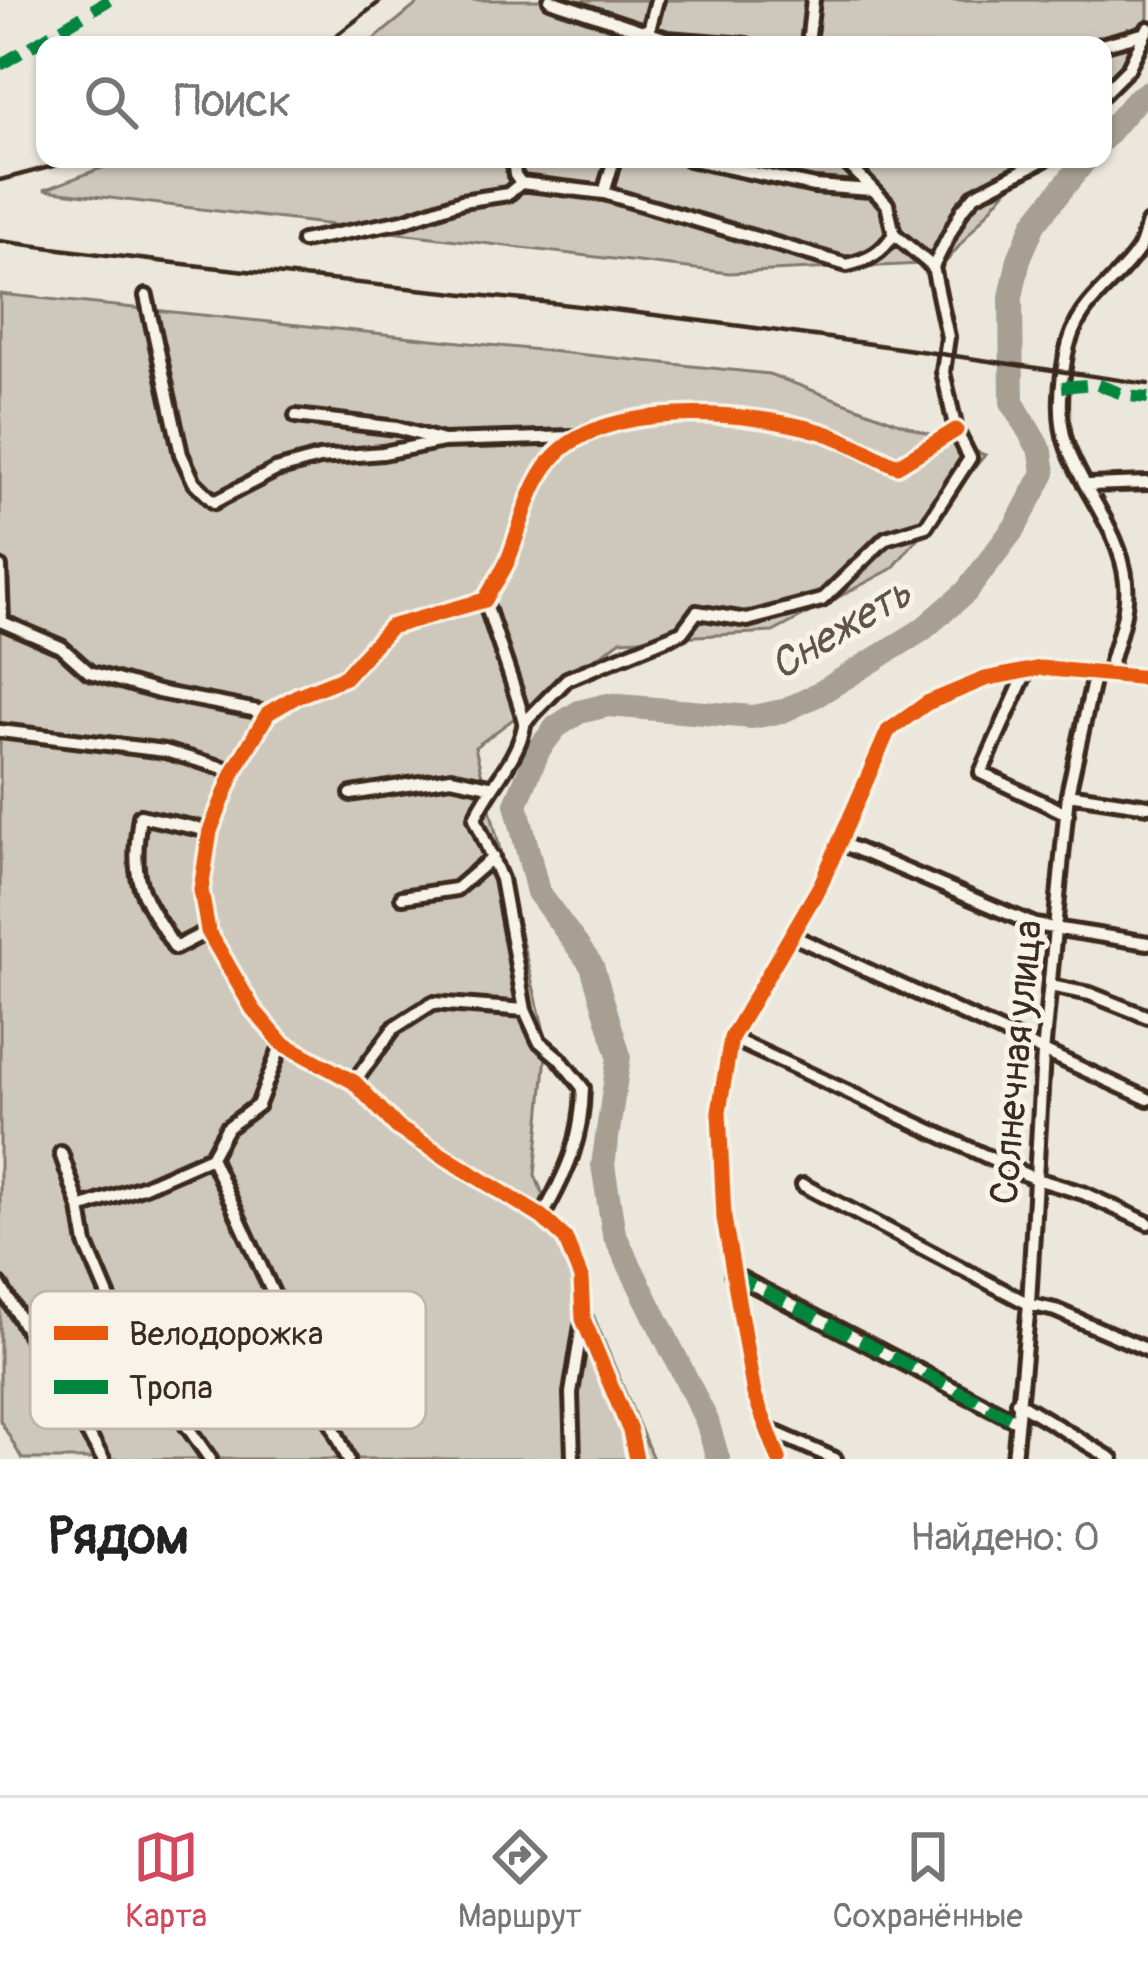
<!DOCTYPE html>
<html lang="ru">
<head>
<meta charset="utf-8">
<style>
  body { margin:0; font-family:Pangolin,sans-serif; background:#f6f6f6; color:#222 }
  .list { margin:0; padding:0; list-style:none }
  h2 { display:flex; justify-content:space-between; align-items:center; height:156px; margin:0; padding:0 48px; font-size:51px }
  h2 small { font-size:39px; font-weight:400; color:#767676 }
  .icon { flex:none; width:66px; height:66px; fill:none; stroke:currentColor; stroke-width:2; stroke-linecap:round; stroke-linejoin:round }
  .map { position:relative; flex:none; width:1148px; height:1459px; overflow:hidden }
  .search { position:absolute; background:#fff; box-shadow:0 3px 9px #0004; left:36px; right:36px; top:36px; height:132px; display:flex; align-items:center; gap:30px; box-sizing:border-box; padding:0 42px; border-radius:24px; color:#767676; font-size:45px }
  .sheet { height:336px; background:#fff }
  nav { display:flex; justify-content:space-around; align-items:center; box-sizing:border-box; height:168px; border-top:3px solid #e0e0e0; background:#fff; font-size:33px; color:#767676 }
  nav a { display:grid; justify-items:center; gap:6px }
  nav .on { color:#d1495b }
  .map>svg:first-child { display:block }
</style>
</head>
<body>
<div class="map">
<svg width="1148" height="1459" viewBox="0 0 1148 1459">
  <rect width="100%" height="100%" fill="#ece7dc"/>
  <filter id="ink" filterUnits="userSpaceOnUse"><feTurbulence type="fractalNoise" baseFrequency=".00833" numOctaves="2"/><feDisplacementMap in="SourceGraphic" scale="24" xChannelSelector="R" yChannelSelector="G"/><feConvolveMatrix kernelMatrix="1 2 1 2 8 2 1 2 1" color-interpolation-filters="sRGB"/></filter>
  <g filter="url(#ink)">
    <path fill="#cec8bc" stroke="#84796d" stroke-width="3" d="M422,0H1148V37L1103,83V45H367Z
      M125,159H1032L945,263L729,273L44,190Z
      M0,294L769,374L985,455L893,568L773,632L621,640L475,747L547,1043L535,1175L653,1459H22L0,1420Z"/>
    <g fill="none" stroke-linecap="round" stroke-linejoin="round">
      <path stroke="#a89f93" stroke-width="24" d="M1103,139L1136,100L1148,92
        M718,1459L707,1421L614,1234L603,1165L619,1056L592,966L538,892L516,804L539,749L556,727L579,712L608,705L752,717L783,711L817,695L922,630L966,592L1015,527L1044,473L1041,452L1012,402L1011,297L1019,259L1034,224L1086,159"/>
      <defs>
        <path id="street" d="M550,0L667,39L747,45
          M645,45L657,0
          M808,45L813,0
          M1101,45L1142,34
          M1103,94L1128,69L1148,28
          M513,159L515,175L521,183
          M689,159L814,186L872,190
          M604,193L614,159
          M303,241L403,221L462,201L508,194L521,183L604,193L847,265C869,260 882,253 894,234L887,204L843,159
          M933,267L962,210L975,195L1045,159
          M146,296L181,454L194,482L214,502L276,470L319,458L383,453L443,441
          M296,416L397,428L443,441L572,437
          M1089,485L1148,483
          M0,567L2,621
          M485,600C490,620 526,717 524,726C518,759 489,787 475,818L501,879L525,1010L539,1041L559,1058L583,1088C582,1140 567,1172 542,1217
          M0,621L61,647L89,672L158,692L268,713
          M1027,670L981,773L1067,814
          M1108,673C1115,645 1129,612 1126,582C1121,531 1083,492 1067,446C1057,418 1061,383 1066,354C1077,300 1114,287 1139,249C1143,242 1145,231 1148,223
          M526,721L567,679L682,632L697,612L747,620L822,600L886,538L926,526L970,458L956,430L943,372L948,337L933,267L894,234
          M0,731L165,751L234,771
          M351,794L451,778L489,786
          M1068,794L1148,806
          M839,842L1035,925L1148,943
          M402,897L456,889L493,857
          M208,931L175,948C140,892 130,884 140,816L210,831
          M793,936L1148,1099
          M1050,986L1090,994L1148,1017
          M731,1038L1033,1178L1083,1193L1148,1223
          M354,1082L394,1028L433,1003L525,1010
          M61,1153L80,1208L86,1244L117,1317L156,1382L210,1459
          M211,1157L348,1459
          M803,1185L1029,1304L1055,1310L1148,1350
          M80,1208L145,1186L211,1157L227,1128L258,1105L282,1043
          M732,1274L1016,1421
          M0,1285L103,1459
          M1017,1402L1112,1459
          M769,1430L835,1459
          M573,1459L571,1393L583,1319
          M636,1459L630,1431L583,1319L581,1278L565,1238L542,1217L398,1128L354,1082L282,1043L253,1009L208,931L201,890L210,831L234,771L268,713L297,696L345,677L390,627L485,600C492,587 502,574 508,560C522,525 527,490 551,460C601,398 752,411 822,432C847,440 872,455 897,466L956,430
          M779,1459L754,1394L724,1218L719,1111L731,1038L821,884L888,731L927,703L985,679L1040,668L1148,678
          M1014,1459L1029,1304L1043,1054L1068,794L1095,672"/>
      </defs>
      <use href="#street" stroke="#3b2a1e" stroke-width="20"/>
      <use href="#street" stroke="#f7f3e8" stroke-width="10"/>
      <path stroke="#3b2a1e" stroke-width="4.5" d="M324,45L382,0
        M0,180L80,159
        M0,241C181,266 362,283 543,302C746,324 946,355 1148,384"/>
      <path stroke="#00873e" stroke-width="12" stroke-dasharray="24 12" stroke-linecap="butt" d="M0,65L109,0
        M1062,387L1096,384L1128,396L1148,398
        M732,1274L1016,1421"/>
      <defs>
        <path id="cycleway" d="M636,1459L630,1431L583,1319L581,1278L565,1238L542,1217L398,1128L354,1082L282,1043L253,1009L208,931L201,890L210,831L234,771L268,713L297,696L345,677L390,627L485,600C492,587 502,574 508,560C522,525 527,490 551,460C601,398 752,411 822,432C847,440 872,455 897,466L956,430
          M779,1459L754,1394L724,1218L719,1111L731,1038L821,884L888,731L927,703L985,679L1040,668L1148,678"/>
      </defs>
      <use href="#cycleway" stroke="#f7f3e8" stroke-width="22"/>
      <use href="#cycleway" stroke="#e8590c" stroke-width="15"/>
    </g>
  </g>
  <g text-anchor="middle" stroke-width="10" stroke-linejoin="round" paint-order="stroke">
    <g font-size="39" fill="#3b2a1e" stroke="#f7f3e8">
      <text transform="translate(1015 1062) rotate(-85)" y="14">Солнечная улица</text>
    </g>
    <g font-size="42" font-style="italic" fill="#615347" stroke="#f7f3e8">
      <text transform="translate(840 628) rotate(-31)" y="15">Снежеть</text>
    </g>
  </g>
  <rect x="30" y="1291" width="396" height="138" rx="18" fill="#f7f3e8" stroke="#bfb7ab" stroke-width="3"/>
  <rect x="54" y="1326" width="54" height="14" fill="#e8590c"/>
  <rect x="54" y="1380" width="54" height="14" fill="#00873e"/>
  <g font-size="33" fill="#3b2a1e">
    <text x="129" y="1345">Велодорожка</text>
    <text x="129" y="1399">Тропа</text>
  </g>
</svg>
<div class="search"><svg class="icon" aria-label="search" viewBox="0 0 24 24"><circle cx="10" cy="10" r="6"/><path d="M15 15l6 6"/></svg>Поиск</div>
</div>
<section class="sheet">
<h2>Рядом<small>Найдено: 0</small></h2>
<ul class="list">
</ul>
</section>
<nav>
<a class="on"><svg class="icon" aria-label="map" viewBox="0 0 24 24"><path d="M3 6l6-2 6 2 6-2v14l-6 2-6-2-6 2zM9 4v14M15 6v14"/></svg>Карта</a>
<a><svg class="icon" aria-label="directions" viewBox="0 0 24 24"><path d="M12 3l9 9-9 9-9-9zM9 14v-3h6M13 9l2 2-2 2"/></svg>Маршрут</a>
<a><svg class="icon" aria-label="saved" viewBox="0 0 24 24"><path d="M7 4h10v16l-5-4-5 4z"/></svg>Сохранённые</a>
</nav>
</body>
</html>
